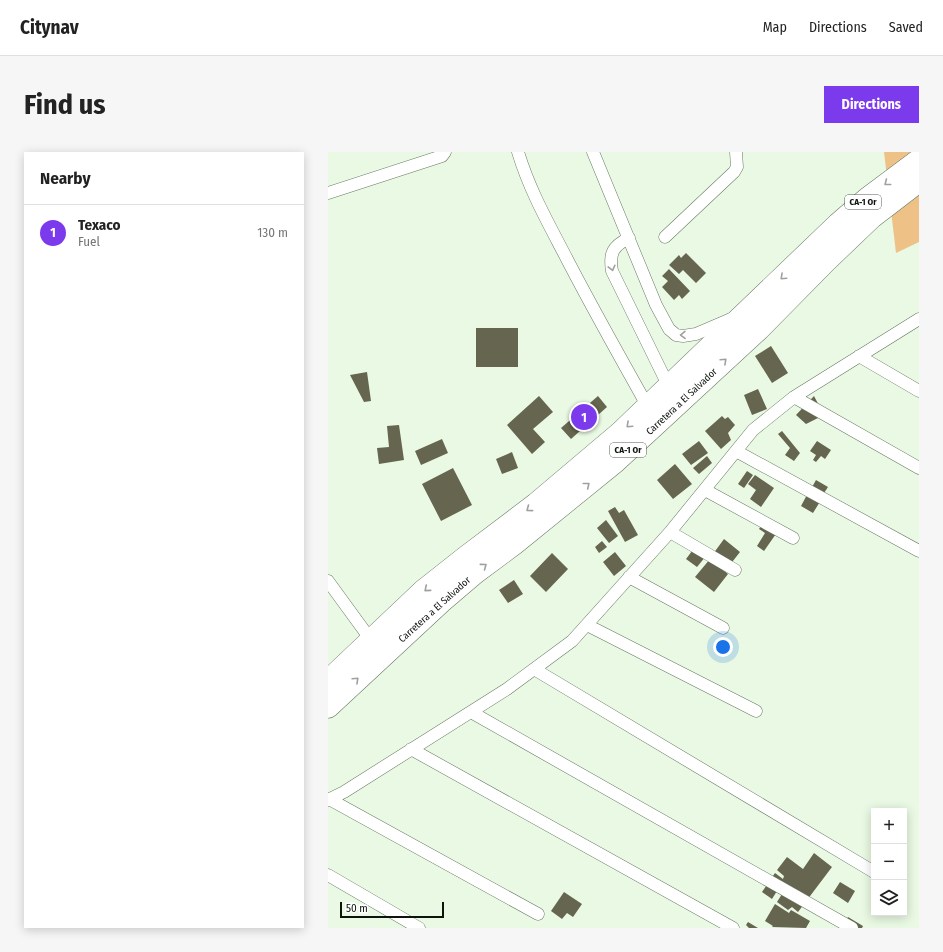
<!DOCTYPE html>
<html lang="en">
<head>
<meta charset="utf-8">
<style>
  body { margin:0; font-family:"Fira Sans Condensed",sans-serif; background:#f6f6f6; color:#222 }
  .controls { position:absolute; right:12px; bottom:12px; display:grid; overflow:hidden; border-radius:0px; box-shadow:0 2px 10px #0003 }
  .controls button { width:36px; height:36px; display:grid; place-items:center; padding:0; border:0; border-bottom:1px solid #e0e0e0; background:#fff; color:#222; font:20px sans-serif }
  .scale { position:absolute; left:12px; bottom:10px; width:104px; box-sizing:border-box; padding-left:4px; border:2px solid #0e130c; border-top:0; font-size:11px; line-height:14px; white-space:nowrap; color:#0e130c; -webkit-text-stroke:3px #fff; paint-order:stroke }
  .you { position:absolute; left:395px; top:495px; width:14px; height:14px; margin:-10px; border:3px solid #fff; border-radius:50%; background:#1a73e8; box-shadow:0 0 0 6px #1a73e833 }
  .badge { display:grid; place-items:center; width:26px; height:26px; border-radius:50%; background:#7c3aed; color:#fff; font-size:13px; font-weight:700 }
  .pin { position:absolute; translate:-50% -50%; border:2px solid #fff; box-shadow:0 1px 4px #0006 }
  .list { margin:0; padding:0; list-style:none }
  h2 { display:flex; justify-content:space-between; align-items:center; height:52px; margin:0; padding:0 16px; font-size:17px }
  h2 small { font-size:13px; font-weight:400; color:#767676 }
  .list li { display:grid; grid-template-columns:26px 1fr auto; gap:12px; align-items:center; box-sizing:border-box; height:56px; padding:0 16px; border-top:1px solid #e0e0e0 }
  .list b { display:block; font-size:15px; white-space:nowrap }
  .list p { margin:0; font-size:13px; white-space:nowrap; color:#767676 }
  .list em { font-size:13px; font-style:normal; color:#767676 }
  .icon { flex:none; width:22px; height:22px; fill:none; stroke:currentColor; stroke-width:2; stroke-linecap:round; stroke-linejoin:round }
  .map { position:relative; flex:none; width:591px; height:776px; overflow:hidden; border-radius:0px }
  header { display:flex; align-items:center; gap:24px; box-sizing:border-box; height:56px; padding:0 20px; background:#fff; border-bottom:1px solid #e0e0e0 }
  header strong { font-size:19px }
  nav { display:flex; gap:22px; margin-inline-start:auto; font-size:14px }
  .intro { display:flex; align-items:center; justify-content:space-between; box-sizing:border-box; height:96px; padding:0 24px }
  h1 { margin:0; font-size:28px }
  .button { padding:10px 18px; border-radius:0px; background:#7c3aed; color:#fff; font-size:14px; font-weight:700 }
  main { display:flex; gap:24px; padding:0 24px }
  aside { flex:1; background:#fff; border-radius:0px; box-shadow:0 2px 10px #0003 }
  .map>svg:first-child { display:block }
</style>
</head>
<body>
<header>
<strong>Citynav</strong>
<nav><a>Map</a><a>Directions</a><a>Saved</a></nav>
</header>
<div class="intro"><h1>Find us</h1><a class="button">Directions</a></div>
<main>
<aside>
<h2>Nearby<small></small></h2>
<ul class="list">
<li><span class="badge">1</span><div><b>Texaco</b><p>Fuel</p></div><em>130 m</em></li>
</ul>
</aside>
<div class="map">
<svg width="591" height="776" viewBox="0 0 591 776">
  <rect width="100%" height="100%" fill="#e9f9e3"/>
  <path fill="#eec286" d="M556,0H591V90L568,101Z"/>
  <path fill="#66654f" d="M358,101L378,121L368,131L355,118L351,122L341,113L351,103L353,106Z
    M341,117L362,139L354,147L351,143L346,148L334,135L340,129L334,124Z
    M148,176H190V215H148Z
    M443,194L460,221L444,231L427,204Z
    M39,220L43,249L36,250L22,223Z
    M430,237L439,257L424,263L416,243Z
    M211,244L225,260L205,277L217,290L204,302L179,273Z
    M270,244L279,255L243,287L233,276Z
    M486,244L496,263L478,272L468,263Z
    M394,264L397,267L400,265L407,273L400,281L403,288L393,297L377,279Z
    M71,273L76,308L51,312L49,296L61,295L59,274Z
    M454,279L472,301L466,309L457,303L462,296L450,282Z
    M114,287L120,301L93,313L87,299Z
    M371,289L380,301L363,313L354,302Z
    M489,289L503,298L497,307L493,304L488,310L485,308L488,303L482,299Z
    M184,300L190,316L174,322L168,307Z
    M379,304L384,311L371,322L365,316Z
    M347,312L364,332L345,347L329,328Z
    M125,316L144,353L113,369L94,332Z
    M419,319L425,323L416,336L410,332Z
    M427,323L446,336L433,355L422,347L428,338L420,332Z
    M488,328L500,335L494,344L483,337Z
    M480,341L493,348L485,361L473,354Z
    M287,355L291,361L296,358L310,383L297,390L280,359Z
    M278,368L290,384L281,391L269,376Z
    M436,369L450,379L436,399L429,394L437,381L431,377Z
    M396,387L412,400L401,414L385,402Z
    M274,389L279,395L271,401L267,395Z
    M367,395L378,404L369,415L358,407Z
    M287,400L298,414L286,424L275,410Z
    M224,401L240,417L218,440L202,424Z
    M382,407L400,422L386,440L367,425Z
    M186,428L195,442L180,451L171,438Z
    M486,701L504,715L470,760L464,755L460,758L449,750L454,742L449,739L444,747L434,740L447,721L455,727L456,724L449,718L459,705L475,717Z
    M512,730L527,739L520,751L505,741Z
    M236,740L254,752L245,765L239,761L234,767L223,759Z
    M447,752L461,761L463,758L482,769L478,776L444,775L445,774L437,769Z
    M520,765L535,774L534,776H513Z
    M420,770L430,776H421L418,773Z"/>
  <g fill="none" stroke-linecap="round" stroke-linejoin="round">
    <defs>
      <path id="street" d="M190,0C202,40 222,74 241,111C266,159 293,207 320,255
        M265,0L328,153L341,177L348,183L355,184L368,182L403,167
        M0,41L114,4L117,0
        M337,85L406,20L409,15L408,0
        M301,86C285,94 281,101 284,119L341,235
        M531,204L591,239
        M466,245L591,316
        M408,299L591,399
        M377,338L465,386
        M342,380L407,418
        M301,425L395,476
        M0,429L43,488
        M259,473L428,559
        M206,517L546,720
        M143,560L524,776
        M83,597L405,776
        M1,647L210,762
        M0,648L16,640L179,537L244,489L342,380L425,278L466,245L591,167
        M0,723L91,776"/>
      <path id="highway" d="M0,529L95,439L138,405L208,352L292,281L510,72L540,46L591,8
        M0,555L113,450L147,421L186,392L287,310L431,177L498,109L544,65L591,29"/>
    </defs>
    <use href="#street" stroke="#6a7864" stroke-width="13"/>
    <use href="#highway" stroke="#6a7864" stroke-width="23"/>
    <use href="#street" stroke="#fff" stroke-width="12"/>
    <use href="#highway" stroke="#fff" stroke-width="22"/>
  </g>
  <defs><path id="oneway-chevron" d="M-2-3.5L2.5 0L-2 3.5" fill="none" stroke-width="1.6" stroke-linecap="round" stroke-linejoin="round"/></defs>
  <g stroke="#9fa19e">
    <use href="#oneway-chevron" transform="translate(559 31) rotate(142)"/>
    <use href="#oneway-chevron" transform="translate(284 116) rotate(76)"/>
    <use href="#oneway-chevron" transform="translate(455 125) rotate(137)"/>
    <use href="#oneway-chevron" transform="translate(355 183) rotate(179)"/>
    <use href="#oneway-chevron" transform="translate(396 209) rotate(-43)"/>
    <use href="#oneway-chevron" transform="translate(301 273) rotate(137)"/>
    <use href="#oneway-chevron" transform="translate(259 333) rotate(-39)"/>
    <use href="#oneway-chevron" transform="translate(201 357) rotate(143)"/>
    <use href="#oneway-chevron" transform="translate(156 414) rotate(-37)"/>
    <use href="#oneway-chevron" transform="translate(99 437) rotate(140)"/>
    <use href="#oneway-chevron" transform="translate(28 528) rotate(-43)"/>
  </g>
  <g text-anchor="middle" stroke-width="3.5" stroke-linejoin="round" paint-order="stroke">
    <g fill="#fff" stroke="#565a55" stroke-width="1">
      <rect x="517" y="43" width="36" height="14" rx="3"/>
      <rect x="282" y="291" width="36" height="14" rx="3"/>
    </g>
    <g font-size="9" font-weight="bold" fill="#0e130c">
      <text x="535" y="53">CA-1 Or</text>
      <text x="300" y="301">CA-1 Or</text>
    </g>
    <g font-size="10" fill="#0e130c" stroke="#fff">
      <text transform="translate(353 249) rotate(-43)" y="4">Carretera a El Salvador</text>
      <text transform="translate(106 457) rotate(-42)" y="4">Carretera a El Salvador</text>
    </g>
  </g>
</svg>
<div class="controls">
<button>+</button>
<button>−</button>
<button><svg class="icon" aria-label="layers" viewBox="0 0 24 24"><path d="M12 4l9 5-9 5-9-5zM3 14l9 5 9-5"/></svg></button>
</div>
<div class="scale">50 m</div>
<div class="you"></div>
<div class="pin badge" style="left:256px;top:265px">1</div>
</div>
</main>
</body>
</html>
